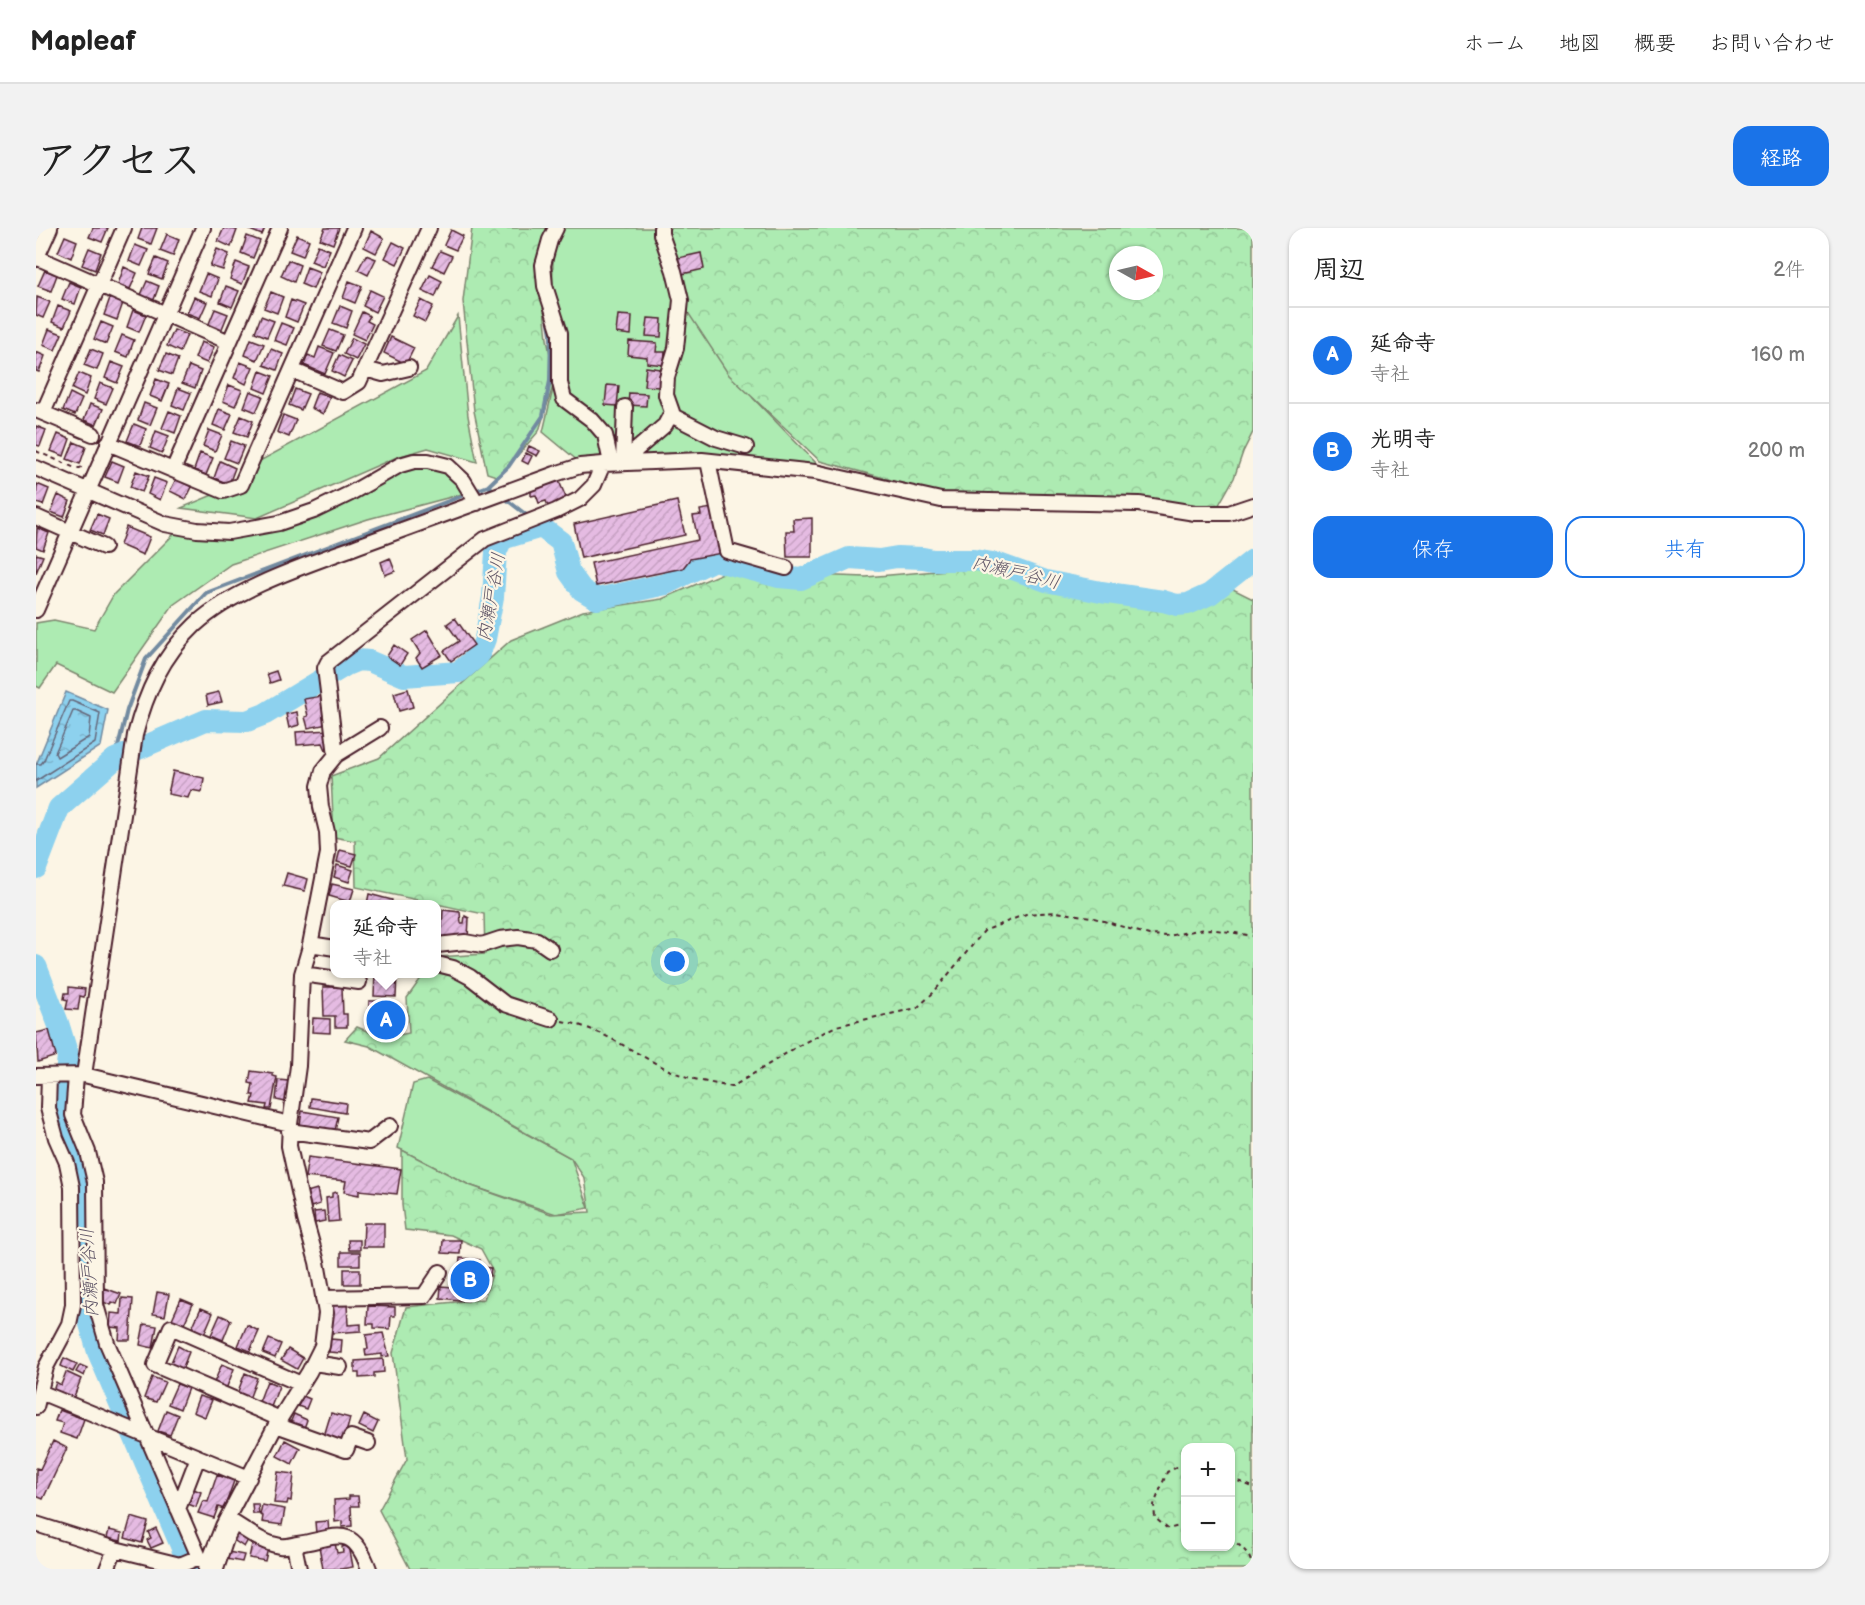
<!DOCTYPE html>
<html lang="ja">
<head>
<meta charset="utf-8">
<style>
  body { margin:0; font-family:"Balsamiq Sans","Klee One",sans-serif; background:#f2f2f2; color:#222 }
  .controls { position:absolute; right:18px; bottom:18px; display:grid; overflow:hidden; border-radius:12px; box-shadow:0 2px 4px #0004 }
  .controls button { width:54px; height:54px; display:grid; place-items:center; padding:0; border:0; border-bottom:2px solid #e0e0e0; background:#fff; color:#222; font:30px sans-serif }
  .compass { position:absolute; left:1073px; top:18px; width:54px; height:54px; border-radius:50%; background:#fff; box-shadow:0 2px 4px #0004; rotate:98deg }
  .you { position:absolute; left:639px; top:734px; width:21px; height:21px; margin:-15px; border:4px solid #fff; border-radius:50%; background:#1a73e8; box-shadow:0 0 0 9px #1a73e833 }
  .badge { display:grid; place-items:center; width:39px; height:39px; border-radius:50%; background:#1a73e8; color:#fff; font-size:20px; font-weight:700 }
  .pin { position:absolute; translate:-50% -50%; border:3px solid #fff; box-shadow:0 2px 6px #0006 }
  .popup { position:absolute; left:294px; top:672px; width:111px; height:78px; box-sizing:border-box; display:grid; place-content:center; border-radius:12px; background:#fff; filter:drop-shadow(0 2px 4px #0005); font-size:20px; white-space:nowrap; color:#767676 }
  .popup b { font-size:22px; color:#222 }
  .popup::after { content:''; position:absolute; left:50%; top:100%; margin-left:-12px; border:12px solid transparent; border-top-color:#fff }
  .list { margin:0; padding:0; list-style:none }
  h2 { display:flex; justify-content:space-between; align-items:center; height:78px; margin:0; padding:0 24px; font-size:26px }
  h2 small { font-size:20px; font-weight:400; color:#767676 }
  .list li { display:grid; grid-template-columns:39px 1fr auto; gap:18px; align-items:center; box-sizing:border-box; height:96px; padding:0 24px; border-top:2px solid #e0e0e0 }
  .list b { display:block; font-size:22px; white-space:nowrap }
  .list p { margin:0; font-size:20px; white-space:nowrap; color:#767676 }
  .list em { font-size:20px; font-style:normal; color:#767676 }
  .actions { display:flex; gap:12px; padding:18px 24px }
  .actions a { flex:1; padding:14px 0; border:2px solid #1a73e8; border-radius:18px; text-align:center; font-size:21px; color:#1a73e8 }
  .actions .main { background:#1a73e8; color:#fff }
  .map { position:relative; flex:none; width:1217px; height:1341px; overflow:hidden; border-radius:18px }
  header { display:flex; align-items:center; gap:36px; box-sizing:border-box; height:84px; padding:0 30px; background:#fff; border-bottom:2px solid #e0e0e0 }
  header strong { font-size:28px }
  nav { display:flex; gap:33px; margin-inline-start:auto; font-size:21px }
  .intro { display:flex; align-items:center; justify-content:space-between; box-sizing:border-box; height:144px; padding:0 36px }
  h1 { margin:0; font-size:42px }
  .button { padding:15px 27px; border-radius:18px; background:#1a73e8; color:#fff; font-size:21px; font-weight:700 }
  main { display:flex; gap:36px; padding:0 36px }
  aside { flex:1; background:#fff; border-radius:18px; box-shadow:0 2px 4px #0004 }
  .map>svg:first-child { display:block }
</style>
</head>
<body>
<header>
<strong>Mapleaf</strong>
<nav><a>ホーム</a><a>地図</a><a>概要</a><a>お問い合わせ</a></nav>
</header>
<div class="intro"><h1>アクセス</h1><a class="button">経路</a></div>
<main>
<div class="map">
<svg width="1217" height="1341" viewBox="0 0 1217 1341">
  <defs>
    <pattern id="forest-crowns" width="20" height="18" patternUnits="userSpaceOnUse" patternTransform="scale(1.5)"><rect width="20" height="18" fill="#adebb2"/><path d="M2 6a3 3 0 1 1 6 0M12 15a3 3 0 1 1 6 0" fill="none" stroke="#96c999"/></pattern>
    <pattern id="water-ripples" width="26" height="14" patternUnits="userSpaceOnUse" patternTransform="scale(1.5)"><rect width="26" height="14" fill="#8dd1ee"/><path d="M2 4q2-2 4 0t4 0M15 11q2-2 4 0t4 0" fill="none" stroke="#7bb3cc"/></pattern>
    <pattern id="building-hatch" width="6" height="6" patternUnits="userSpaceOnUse" patternTransform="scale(1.5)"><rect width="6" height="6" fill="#e5bbe2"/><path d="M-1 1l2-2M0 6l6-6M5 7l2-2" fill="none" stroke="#c6a0c2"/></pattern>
  </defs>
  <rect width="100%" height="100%" fill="#fcf5e5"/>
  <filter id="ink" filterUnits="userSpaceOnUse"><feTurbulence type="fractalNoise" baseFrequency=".0167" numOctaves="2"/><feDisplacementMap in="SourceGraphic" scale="12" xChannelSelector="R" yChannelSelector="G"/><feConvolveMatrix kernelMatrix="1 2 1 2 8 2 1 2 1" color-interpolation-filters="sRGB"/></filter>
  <g filter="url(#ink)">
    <path fill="#adebb2" stroke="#7c856e" stroke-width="1.5" d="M524,0H628L717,170L782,237L623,227L542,233L507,204L519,152L516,85L517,30Z
      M422,88L432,188L441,234L392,220L361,229L221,290L145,280L179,266L212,257L220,235L390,143Z
      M378,233L407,241L430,265L332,291L195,336L137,377L76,464L20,437L4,460L0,458V395L18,392L58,401L78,366L141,303L229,298Z
      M391,852L535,930L553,980L520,986L433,957L362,920L377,856Z"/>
    <path fill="url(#forest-crowns)" stroke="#7c856e" stroke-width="1.5" fill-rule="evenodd" d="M436,0H514L504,39L511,111L519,152L503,203L463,249L451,245L438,183L427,73Z
      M624,0H1217V204L1207,224L1198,250L1176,289L1031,280L896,268L852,251L784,233L693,147L651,83ZM1082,27H1118V63H1082Z
      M948,339L1076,369L1141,381L1184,363L1197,361L1217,371V1341H374L343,1282L371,1231L357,1125L370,1079L448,1071L457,1043L445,1021L415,1007L369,1002L366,977V922L433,957L515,986L554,984L549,951L535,930L333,818L309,812L321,799L348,810L373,805L371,770L388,746H401V729L449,726L448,686L320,659L319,613L298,609L295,548L343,530L475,412L547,383L626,371L689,344L830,349ZM1150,1220H1194V1318H1150Z"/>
    <path fill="url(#water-ripples)" stroke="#728aa0" stroke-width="1.5" d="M30,464L72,482L65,518L0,560V537Z"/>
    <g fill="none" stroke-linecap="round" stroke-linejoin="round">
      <path stroke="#656679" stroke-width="1.5" d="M37,483H40L55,490L53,509L21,529L19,525Z
        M0,536H5L8,532L33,473H36L64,485L59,515L0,553"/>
      <path stroke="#728aa0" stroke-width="4" d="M460,263L452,258L473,238L507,188L514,153L515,106L511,84
        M466,268L493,289
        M499,294L505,299
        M79,531L91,482L110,431L170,365L452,258"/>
      <path stroke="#8dd1ee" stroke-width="22" d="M0,640L23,580L79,531L170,492L211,493L229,486L310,437L322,432L333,433L368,448L423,444L443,427L449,411L457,369L460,324L466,311L505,299L525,314L533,344L546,362L561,371L630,356L678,332L743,349L765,351L813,330L843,332L861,329L887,330L897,332H938L963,336L1010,353L1065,364L1127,373L1141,377L1152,376L1174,366L1217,332
        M0,738L22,795L32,828L27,876L30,900L46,942L50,982V1082L62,1124L155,1341"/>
    </g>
    <path fill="url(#building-hatch)" stroke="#4a1f2b" stroke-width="1.5" d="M57,0H72L66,14L53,9Z
      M106,0H121L115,16L102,11Z
      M188,0L201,2L195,19L182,13Z
      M215,0H229L226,7L214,2Z
      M289,0H303L297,16L284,11Z
      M415,2L427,8L420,22L408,17Z
      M335,3L348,10L340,25L328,19Z
      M131,6L143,11L137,28L124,23Z
      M261,7L273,12L267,28L254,23Z
      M29,8L41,13L35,30L22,24Z
      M211,8L224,13L217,30L205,25Z
      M357,14L369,20L361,36L349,30Z
      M99,17L112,22L105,38L93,33Z
      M282,17L294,22L287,38L275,33Z
      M53,20L65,25L59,42L46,37Z
      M181,21L193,26L187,42L174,38Z
      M404,23L416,28L408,44L396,38Z
      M665,25L668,41L646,46L642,30Z
      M330,27L340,31L332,47L322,42Z
      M120,30L132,35L126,51L113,46Z
      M252,32L264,37L258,54L245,48Z
      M200,34L213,39L206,56L194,51Z
      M88,39L101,45L94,61L82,56Z
      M271,39L284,44L277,61L265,56Z
      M9,42L21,47L15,63L2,58Z
      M170,46L182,51L176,68L163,63Z
      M394,47L406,53L399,69L386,63Z
      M111,53L123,58L117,74L104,69Z
      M313,53L326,58L319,75L307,70Z
      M33,54L45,59L39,76L26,71Z
      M190,58L203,63L196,79L184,74Z
      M334,62L347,68L339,84L327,78Z
      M235,64L247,69L241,85L228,80Z
      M1,69L14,74L7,90L0,87Z
      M158,69L171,74L164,90L151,85Z
      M74,70L87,75L81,92L68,87Z
      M255,72L268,77L261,94L249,89Z
      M385,72L397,78L389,94L377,88Z
      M22,78L35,83L28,99L16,94Z
      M304,78L316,83L310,100L297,95Z
      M179,81L192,86L185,103L172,98Z
      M97,82L110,87L103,104L91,99Z
      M326,84L334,88L331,93L337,96L329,112L316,106Z
      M582,87L596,88L595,107L580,105Z
      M225,88L238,93L231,109L219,104Z
      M612,90L626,91L625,109L610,108Z
      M65,94L77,99L70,116L58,111Z
      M245,95L258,100L251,117L238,112Z
      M13,101L26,106L19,122L7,117Z
      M138,102L151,107L144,124L131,118Z
      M294,102L307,107L300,123L287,118Z
      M86,107L98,112L92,129L79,124Z
      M355,109L378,120L370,136L348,125Z
      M316,110L328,116L320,132L308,126Z
      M215,111L228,116L221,132L209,127Z
      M593,113L621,115L620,124H629L628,137L611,135V129L592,127Z
      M165,114L178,119L171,135L159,130Z
      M283,119L298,125L289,146L268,137L272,127L279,130Z
      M55,121L67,126L61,142L48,137Z
      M235,121L247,126L241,142L228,137Z
      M0,124L9,128L3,144L0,143Z
      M130,126L142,131L136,147L123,142Z
      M303,127L316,133L308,149L296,143Z
      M75,134L88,139L81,155L69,150Z
      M204,134L217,139L210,156L198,150Z
      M153,138L165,143L159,160L146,155Z
      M610,139L624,141L623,159L608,158Z
      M224,143L237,148L230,165L218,160Z
      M43,145L55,150L49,167L36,161Z
      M120,151L133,156L126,173L114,168Z
      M64,155L77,160L70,176L58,171Z
      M193,157L206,162L199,178L187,173Z
      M571,157L583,158L581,178L569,177Z
      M142,160L155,165L148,182L136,177Z
      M259,161L272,166L265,182L253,177Z
      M214,163L227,168L220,184L208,179Z
      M281,164L294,169L287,186L275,180Z
      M34,165L46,171L39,187L27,182Z
      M593,165L611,166L610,178L592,177Z
      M108,175L121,180L114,197L102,192Z
      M54,176L67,181L60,197L48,192Z
      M183,181L196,186L189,202L177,197Z
      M133,183L145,188L139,205L126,200Z
      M247,187L260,192L253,209L241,204Z
      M205,188L217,193L211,209L198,204Z
      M98,196L110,201L104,218L91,213Z
      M0,198L10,202L4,218L0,217Z
      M173,202L186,207L179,223L167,218Z
      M120,203L133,208L126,225L114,220Z
      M22,206L34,211L28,228L15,223Z
      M195,213L208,218L201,235L188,230Z
      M38,214L50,219L44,236L31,231Z
      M493,218L504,223L501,228L491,223Z
      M164,225L177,230L170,247L158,242Z
      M490,225L496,228L492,236L486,233Z
      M76,233L88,238L82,254L69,249Z
      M184,233L199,240L193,256L178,250Z
      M100,243L113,248L106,264L94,259Z
      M118,250L131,255L124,272L112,266Z
      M140,251L156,259L150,271L134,263Z
      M523,253L531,272L512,278L510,273L503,275L500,267L495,268V262Z
      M1,256L13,261L7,277L0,275Z
      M22,267L34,273L28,289L15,284Z
      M641,273L649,307L545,330L538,296Z
      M676,280L686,325L654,331L647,340L560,358L555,335L662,312L657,288L665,287L664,282Z
      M61,286L73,291L67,307L54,302Z
      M776,290V329H751L750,303H758L757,291Z
      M90,299L114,309L107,327L84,317Z
      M1,300L13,305L7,322L0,319Z
      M0,326L7,328L0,345Z
      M354,330L359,343L349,347L345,334Z
      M419,390L438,417L415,433L408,423L423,413L411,396Z
      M391,402L406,427L386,439L380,430L384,425L376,412Z
      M358,417L371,426L364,437L351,428Z
      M240,443L243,452L234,455L231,446Z
      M372,461L377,479L363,483L358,465Z
      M183,464L186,474L172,477L170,467Z
      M286,468L292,496L272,500L269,489L272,488L268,471Z
      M261,484L263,497L253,500L250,486Z
      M294,502L296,521L290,522L287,515L261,517L260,504Z
      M137,543L168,550L166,564L155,562L152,570L132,566Z
      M304,622L320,626L316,638L301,634Z
      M301,637L317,642L313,654L298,649Z
      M251,645L272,651L269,663L247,658Z
      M296,656L318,661L314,674L293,668Z
      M333,666L356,672L355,676H331Z
      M407,682L424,684L425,695H428L429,688L433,690L432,711L401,709V698L406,699Z
      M339,746H361L360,769L338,768Z
      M33,759L49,761L48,769L44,768L42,782L30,781L32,772L28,771L29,765H33Z
      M287,759H306L307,786H311V799H299V788H288Z
      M333,773H356V785H367V800L332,799Z
      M277,790L294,791V805L276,804Z
      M13,802L20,828L2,834L0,805Z
      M215,843L237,846V848L241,849L235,881H230L231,877L216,875L218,867H215L217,856L213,855Z
      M242,852L252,853L250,874L240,872Z
      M275,870L310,875L309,885L274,879Z
      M266,883L302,889L299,903L264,897Z
      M272,929L365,941L361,966L323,962V967L308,964L310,953L269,949Z
      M281,961L284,976L275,979L271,964Z
      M301,964L303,993L292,994L290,970L296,969V965Z
      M288,983L289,993L279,995L278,984Z
      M328,995H348V1019H327Z
      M312,1012H324V1022H313Z
      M407,1012H425L424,1026L406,1025Z
      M305,1024H324V1037H305Z
      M424,1030L444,1032V1039L455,1040L454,1048H450L449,1057L445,1056V1060L439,1059L438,1068L432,1067V1073L404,1070L405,1058L417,1059L418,1048L422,1049Z
      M308,1041H324V1056H308Z
      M68,1060L85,1066L81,1076L76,1074L75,1077L67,1074L68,1070L65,1069Z
      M121,1064L133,1066L129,1088L117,1086Z
      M86,1070L97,1071L94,1112H83L84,1100L74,1099L75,1085L85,1086Z
      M145,1071L157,1076L148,1096L136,1091Z
      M311,1075L312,1097L325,1096V1103L296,1105L294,1076Z
      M332,1078L359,1079V1088H355L354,1101L338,1100V1096H331Z
      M165,1080L177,1085L168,1106L156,1100Z
      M184,1087L195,1092L187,1112L175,1107Z
      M108,1096L121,1098L117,1120L104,1117Z
      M211,1097L223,1103L214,1123L202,1118Z
      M347,1105L353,1128L346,1129V1126L330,1128L329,1121H332L330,1107Z
      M233,1111L245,1116L239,1130L227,1125Z
      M294,1111L306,1112L305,1125L293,1124Z
      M142,1118L153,1124L145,1144L133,1139Z
      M252,1121L267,1130L261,1141L245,1132Z
      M28,1130L41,1136L37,1144L25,1138Z
      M347,1131L348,1144L338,1145V1149L323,1150V1145H319V1133Z
      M186,1136L198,1141L190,1161L177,1157Z
      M44,1137L51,1140L48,1148L40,1144Z
      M30,1144L45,1151L37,1171L17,1163L20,1154L25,1157Z
      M209,1145L221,1150L213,1171L201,1166Z
      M116,1149L129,1154L120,1174L108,1170Z
      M231,1153L243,1158L235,1179L223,1174Z
      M141,1156L152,1160L144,1181L132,1176Z
      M163,1168L176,1172L169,1189L157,1184Z
      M267,1168L274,1171L270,1181L262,1178Z
      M23,1182L48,1191L41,1211L24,1205L27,1195L19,1193Z
      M130,1182L142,1187L134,1207L122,1203Z
      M295,1185L314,1190L308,1213L288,1208Z
      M258,1186L271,1192L267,1203L253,1197Z
      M328,1187L342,1194L337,1205L323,1198Z
      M249,1212L264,1220L256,1236L241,1228Z
      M17,1213L31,1220L7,1271L0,1268V1240L4,1241Z
      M242,1244L258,1246L255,1273L252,1272L251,1276L238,1275Z
      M181,1247L198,1253L188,1281L182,1279L178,1290L162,1285L167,1273L172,1274Z
      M155,1260L165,1264L160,1279L149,1275Z
      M313,1268H322L323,1278H315L316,1298L306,1299V1293L299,1294L298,1272L313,1271Z
      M216,1276H222L223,1286H217Z
      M226,1277L249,1281L246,1297L226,1294L227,1288L224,1287Z
      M95,1289L112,1294L106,1315L89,1310Z
      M292,1293L293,1304L280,1305L279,1294Z
      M120,1300L127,1315L115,1320L111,1312L115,1310L112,1304Z
      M73,1302L86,1305L85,1313L71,1310Z
      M201,1303L213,1310L208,1319L196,1311Z
      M299,1315L301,1325L307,1324L306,1319L313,1317L317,1339L305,1341H287L283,1318Z
      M216,1316L232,1320L229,1333L213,1330Z
      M192,1324L208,1327L206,1334L190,1331Z"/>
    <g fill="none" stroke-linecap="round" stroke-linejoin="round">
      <defs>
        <path id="minor" d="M520,0L514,12L507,37L509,58L524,105V155L528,171L556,192L569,207L575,235
          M0,29L193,114
          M0,31L14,0
          M329,141L347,146L373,140
          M256,142L307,164L323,154L393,0
          M0,182L57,206
          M7,185L88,0
          M635,187L680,210L710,219
          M72,215L187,263L205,257L318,0
          M672,233L691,323L750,340
          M587,235L589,179
          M593,235L600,222L629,197L636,184L630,167L631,149L640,120L645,72L638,43L625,6V0
          M0,240L129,296L161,302L193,304L243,295L278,283L313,266L364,237L378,233H392L412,238L427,252L441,275
          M137,242L244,0
          M0,289L68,319
          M0,382L167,0
          M300,527L289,440L292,434L449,311L520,283L544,271L558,257L567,236
          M274,716L299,720
          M401,717L429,714L446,717L464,711L482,709L501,712L514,721
          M401,736L417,740L434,749L469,776L515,791
          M266,746L323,754
          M48,847L99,507C110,465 126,428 159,397C198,360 271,337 322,318C388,294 453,270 519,246L544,238L567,236L666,232L779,244L905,272L1103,276L1159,285H1193L1217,277
          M0,848L48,847L254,896
          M40,848L37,887L52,924L59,954L60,1077L71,1115L163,1329L172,1336
          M253,903L333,914L354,898
          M287,1070L388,1068L404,1044
          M278,1135L304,1139
          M4,1164L213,1250
          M0,1179L10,1139L33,1096L37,1077L36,959L31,935L20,910L12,880L13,848
          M244,1191L119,1137L135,1099L265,1156
          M240,1197L310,1222L315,1209L332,1215
          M142,1281L162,1229
          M0,1296L79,1321L144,1337L163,1329
          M258,1317L263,1341
          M71,1341L79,1321
          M170,1341L187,1298L240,1197L273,1144L286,1118L290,1085L281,1034L269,991L253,918L254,896L262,838L266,746L273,722L292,625L291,604L285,579L283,558L287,543L300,527L344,500
          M180,1341L190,1311L198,1295C213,1304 226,1315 244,1318C250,1319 256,1317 262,1316C300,1310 316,1294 333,1341"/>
      </defs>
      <use href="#minor" stroke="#4a1f2b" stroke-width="18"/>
      <path stroke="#4a1f2b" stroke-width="2" stroke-dasharray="4.5 4.5" stroke-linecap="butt" d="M0,223L39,240H44L49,237
        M526,793C566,800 597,825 633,842C652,851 675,855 696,859L762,818L800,798L881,780L897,765L948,703L990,686L1020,684L1055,689L1113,707L1132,708L1162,702L1175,701L1217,708
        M1150,1240L1141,1239L1131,1244L1118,1277L1119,1290L1132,1301L1150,1296
        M1194,1250L1217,1259
        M1194,1310C1205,1319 1217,1326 1215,1341"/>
      <use href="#minor" stroke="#fcf5e5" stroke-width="14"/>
    </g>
  </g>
  <g text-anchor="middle" stroke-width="4.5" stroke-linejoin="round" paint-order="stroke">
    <g font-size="18" font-style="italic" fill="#5e5466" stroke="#fcf5e5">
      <text transform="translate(980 344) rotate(14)" y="6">内瀬戸谷川</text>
      <text transform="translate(455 369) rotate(-80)" y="6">内瀬戸谷川</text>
      <text transform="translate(53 1045) rotate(-93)" y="6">内瀬戸谷川</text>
    </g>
  </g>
</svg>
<div class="controls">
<button>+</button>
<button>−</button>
</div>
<svg class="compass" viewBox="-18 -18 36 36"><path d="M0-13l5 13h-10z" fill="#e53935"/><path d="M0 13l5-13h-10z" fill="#767676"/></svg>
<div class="you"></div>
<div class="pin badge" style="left:350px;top:792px">A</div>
<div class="popup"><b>延命寺</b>寺社</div>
<div class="pin badge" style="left:434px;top:1052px">B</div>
</div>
<aside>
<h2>周辺<small>2件</small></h2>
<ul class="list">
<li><span class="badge">A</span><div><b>延命寺</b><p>寺社</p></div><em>160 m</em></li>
<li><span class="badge">B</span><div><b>光明寺</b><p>寺社</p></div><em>200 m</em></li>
</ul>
<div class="actions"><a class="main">保存</a><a>共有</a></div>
</aside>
</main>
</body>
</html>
